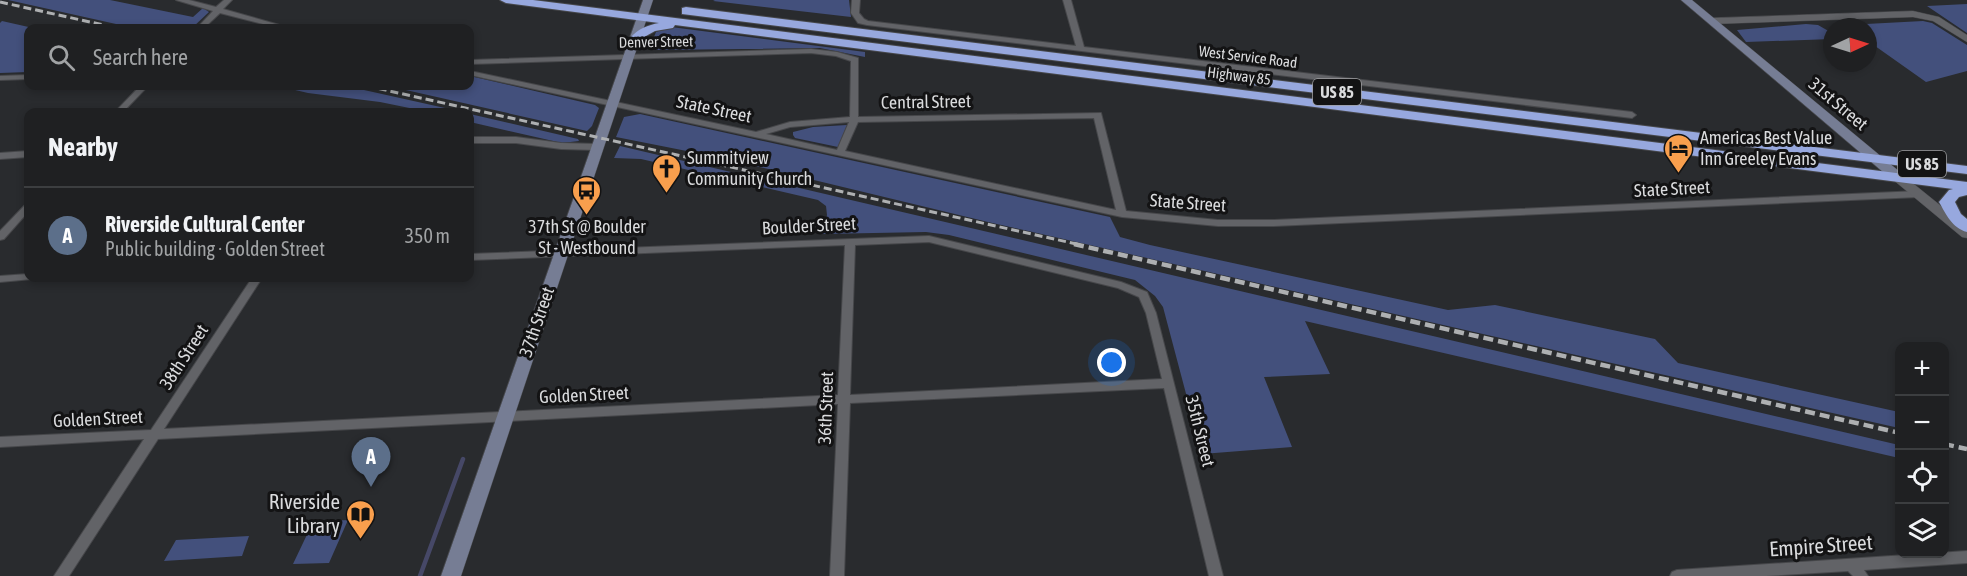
<!DOCTYPE html>
<html lang="en">
<head>
<meta charset="utf-8">
<style>
  body { margin:0; font-family:"Asap Condensed",sans-serif; background:#2c2d2f; color:#f1f3f6 }
  .controls { position:absolute; right:18px; bottom:18px; display:grid; overflow:hidden; border-radius:12px; box-shadow:0 3px 9px #0003 }
  .controls button { width:54px; height:54px; display:grid; place-items:center; padding:0; border:0; border-bottom:2px solid #3c3e40; background:#1f2022; color:#f1f3f6; font:30px sans-serif }
  .compass { position:absolute; left:1823px; top:18px; width:54px; height:54px; border-radius:50%; background:#1f2022; box-shadow:0 3px 9px #0003; rotate:86deg }
  .you { position:absolute; left:1112px; top:363px; width:21px; height:21px; margin:-15px; border:4px solid #fff; border-radius:50%; background:#1a73e8; box-shadow:0 0 0 9px #1a73e833 }
  .badge { display:grid; place-items:center; width:39px; height:39px; border-radius:50%; background:#8c9099; color:#fff; font-size:20px; font-weight:700 }
  .pin { position:absolute; translate:-50% -50px; filter:drop-shadow(0 2px 3px #0008) }
  .pin::after { content:''; position:absolute; top:32px; width:21px; height:18px; background:inherit; clip-path:polygon(0 0,100% 0,50% 100%) }
  .list { margin:0; padding:0; list-style:none }
  h2 { display:flex; justify-content:space-between; align-items:center; height:78px; margin:0; padding:0 24px; font-size:26px }
  h2 small { font-size:20px; font-weight:400; color:#a1a3a5 }
  .list li { display:grid; grid-template-columns:39px 1fr auto; gap:18px; align-items:center; box-sizing:border-box; height:96px; padding:0 24px; border-top:2px solid #3c3e40 }
  .list b { display:block; font-size:22px; white-space:nowrap }
  .list p { margin:0; font-size:20px; white-space:nowrap; color:#a1a3a5 }
  .list em { font-size:20px; font-style:normal; color:#a1a3a5 }
  .icon { flex:none; width:33px; height:33px; fill:none; stroke:currentColor; stroke-width:2; stroke-linecap:round; stroke-linejoin:round }
  .map { position:relative; flex:none; width:1967px; height:576px; overflow:hidden }
  .search { position:absolute; background:#1f2022; box-shadow:0 3px 9px #0003; left:24px; top:24px; width:450px; height:66px; display:flex; align-items:center; gap:15px; box-sizing:border-box; padding:0 21px; border-radius:12px; color:#a1a3a5; font-size:22px }
  .panel { position:absolute; background:#1f2022; box-shadow:0 3px 9px #0003; left:24px; top:108px; width:450px; height:174px; border-radius:12px }
  .map>svg:first-child { display:block }
</style>
</head>
<body>
<div class="map">
<svg width="1967" height="576" viewBox="0 0 1967 576">
  <rect width="100%" height="100%" fill="#292b2e"/>
  <path fill="#43507c" d="M8,0H110L193,17L203,8L209,12L192,28H134Z
    M849,0L851,17L713,1L715,0Z
    M1967,4V33L1927,6Z
    M2,21L33,28H28V72L0,73V23Z
    M1923,21L1932,23L1967,45V71L1926,82L1868,41V27H1849L1847,25Z
    M1806,24L1818,25L1832,33V39L1746,42L1737,30Z
    M671,27L865,52V57L820,48L656,50V48L649,49L656,32Z
    M470,76L595,105L599,108L592,126L587,131L388,86H470Z
    M278,86H346L463,112H429L380,102L308,93Z
    M470,114L578,139L579,141L562,143L470,122Z
    M640,114L1110,217L1120,237L1150,245L1448,310L1495,305L1655,339L1678,363L1899,412V428L988,222L722,158L616,137L624,117Z
    M847,125L838,147L795,138L793,135V132L813,127Z
    M620,146L1899,445V458L1305,321L1330,374L1264,377L1292,447L1202,454L1163,307L1155,296L1135,280L949,235L926,232L822,234L827,215L826,206L818,200L641,159L614,158Z
    M348,520L329,563L293,564L313,522Z
    M249,536L242,556L164,561L176,540Z"/>
  <g fill="none" stroke-linecap="round" stroke-linejoin="round">
    <path stroke="#464867" stroke-width="4.5" d="M420,576L463,459"/>
    <defs>
      <path id="minor" d="M176,0H189L216,7L224,0H232L223,9L290,28H279L220,13L204,28H197L213,11Z
        M852,0H860L859,13L864,19L868,21L1076,46L1063,0H1071L1084,47L1632,112L1636,115L1632,118L867,25L858,23L851,13Z
        M811,49L837,52L858,58V117L1101,113L1126,211L1218,220H1274L1919,191L1924,194L1919,197L1274,226H1218L1122,217L470,75V71L756,132L790,122L850,117L851,61L836,56L811,53L470,64V60ZM1094,118L1116,210L845,151L858,122ZM849,122L837,150L766,134L790,127Z
        M28,75V79L0,80V76Z
        M140,86H148L123,112H115Z
        M470,137H516L561,143L597,144L601,147L597,150L561,149L516,143H470Z
        M28,151V157L0,159V153Z
        M28,204V212L4,239L0,240V231L25,205Z
        M929,236L1121,282L1147,292L1156,313L1223,576H1209L1164,388L850,403L844,576H830L838,404L158,439L69,576H54L144,439L0,447V437L151,430L252,278H262L164,429L838,395L845,245L470,260V254ZM929,242L1118,288L1139,297L1146,313L1162,379L850,395L855,245Z
        M28,274V278H33L32,279L0,282V276Z
        M1967,551V563L1864,570L1868,576H1853L1848,571L1766,576H1670L1672,572L1677,570Z"/>
      <path id="tertiary" d="M1913,11L1939,17L1967,35V42L1933,21L1913,17L1712,24L1707,21L1712,18Z
        M1895,171L1899,172L1967,227V238L1962,237L1891,178L1889,175L1891,172Z"/>
      <path id="secondary" d="M643,0H653L461,576H441Z
        M1681,0H1692L1900,172L1902,175L1900,178H1890Z"/>
      <path id="trunk" d="M500,0H533L1967,182V195L1959,197L1955,202L1961,214L1967,219V232C1952,228 1946,214 1939,202L1949,190L1953,189L675,25L673,28L655,31L637,41L631,37C638,29 648,25 659,23L506,3Z
        M686,7L1967,166V174L682,14V8Z"/>
    </defs>
    <use href="#minor" stroke="#46474a" stroke-width="2"/>
    <use href="#tertiary" stroke="#46474a" stroke-width="1"/>
    <use href="#secondary" stroke="#46474a" stroke-width="1"/>
    <use href="#trunk" stroke="#46474a" stroke-width="2"/>
    <use href="#minor" fill="#626367" fill-rule="evenodd"/>
    <use href="#tertiary" fill="#626367" fill-rule="evenodd"/>
    <use href="#secondary" fill="#767d94" fill-rule="evenodd"/>
    <use href="#trunk" fill="#97a8de" fill-rule="evenodd"/>
    <path stroke="#aeb0b2" stroke-width="3" stroke-dasharray="8 4" stroke-linecap="butt" d="M0,2L117,28
      M367,86L1081,245"/>
    <path stroke="#aeb0b2" stroke-width="4.5" stroke-dasharray="10 5" stroke-linecap="butt" d="M1074,244L1900,433
      M1944,444L1967,449"/>
  </g>
  <defs>
    <symbol id="hotel-pin" viewBox="-11 -11 22 30"><path d="M0 17L-7.5 6A9.5 9.5 0 1 1 7.5 6Z" fill="#f99f4d" stroke="#131314"/><path d="M-6-4.5h1.5V1H6V5H4.5V3h-9V5H-6ZM-4 0a1.8 1.8 0 1 1 3.6 0ZM.5 0V-2.5h3Q6-2.5 6 0Z" fill="#111"/></symbol>
    <symbol id="church-pin" viewBox="-11 -11 22 30"><path d="M0 17L-7.5 6A9.5 9.5 0 1 1 7.5 6Z" fill="#f99f4d" stroke="#131314"/><path d="M-1.2-6h2.4v3.5h3.3v2.4h-3.3V6h-2.4V-.1h-3.3v-2.4h3.3Z" fill="#111"/></symbol>
    <symbol id="bus-pin" viewBox="-11 -11 22 30"><path d="M0 17L-7.5 6A9.5 9.5 0 1 1 7.5 6Z" fill="#f99f4d" stroke="#131314"/><path d="M-5-6H5V4H4V6H2V4H-2V6H-4V4H-5ZM-3.5-4V0h7V-4ZM-3.5 1.2v1.5H-2V1.2ZM2 1.2v1.5H3.5V1.2Z" fill="#111"/></symbol>
    <symbol id="library-pin" viewBox="-11 -11 22 30"><path d="M0 17L-7.5 6A9.5 9.5 0 1 1 7.5 6Z" fill="#f99f4d" stroke="#131314"/><path d="M-6-4Q-3-5.5-.7-3.5V5Q-3 3-6 4ZM6-4Q3-5.5 .7-3.5V5Q3 3 6 4Z" fill="#111"/></symbol>
  </defs>
  <g fill-rule="evenodd">
    <use href="#hotel-pin" x="1662" y="132" width="33" height="45"/>
    <use href="#church-pin" x="650" y="152" width="33" height="45"/>
    <use href="#bus-pin" x="570" y="174" width="33" height="45"/>
    <use href="#library-pin" x="344" y="498" width="33" height="45"/>
  </g>
  <g text-anchor="middle" stroke-width="6" stroke-linejoin="round" paint-order="stroke">
    <g font-size="15" fill="#dadbdd" stroke="#131314">
      <text transform="translate(656 42) rotate(-1)" y="5">Denver Street</text>
      <text transform="translate(1248 57) rotate(7)" y="5">West Service Road</text>
      <text transform="translate(1239 76) rotate(7)" y="5">Highway 85</text>
    </g>
    <g fill="#131314" stroke="#9e9fa1" stroke-width="1.5">
      <rect x="1313" y="79" width="48" height="26" rx="4.5"/>
      <rect x="1898" y="151" width="48" height="26" rx="4.5"/>
    </g>
    <g font-size="16" font-weight="bold" fill="#dadbdd">
      <text x="1337" y="98">US 85</text>
      <text x="1922" y="170">US 85</text>
    </g>
    <g font-size="18" fill="#dadbdd" stroke="#131314">
      <text transform="translate(926 102) rotate(-1)" y="6">Central Street</text>
      <text transform="translate(1838 104) rotate(40)" y="6">31st Street</text>
      <text transform="translate(714 109) rotate(12)" y="6">State Street</text>
      <text transform="translate(1672 189) rotate(-3)" y="6">State Street</text>
      <text transform="translate(1188 203) rotate(4)" y="6">State Street</text>
      <text transform="translate(809 226) rotate(-3)" y="6">Boulder Street</text>
      <text transform="translate(537 322) rotate(-71)" y="6">37th Street</text>
      <text transform="translate(184 357) rotate(-57)" y="6">38th Street</text>
      <text transform="translate(584 395) rotate(-3)" y="6">Golden Street</text>
      <text transform="translate(826 408) rotate(-88)" y="6">36th Street</text>
      <text transform="translate(98 419) rotate(-3)" y="6">Golden Street</text>
      <text transform="translate(1200 431) rotate(76)" y="6">35th Street</text>
    </g>
    <g font-size="18" fill="#dadbdd" stroke="#131314" text-anchor="start">
      <text x="1700" y="144">Americas Best Value<tspan x="1700" dy="21">Inn Greeley Evans</tspan></text>
      <text x="687" y="164">Summitview<tspan x="687" dy="21">Community Church</tspan></text>
      <text x="587" y="233" text-anchor="middle">37th St @ Boulder<tspan x="587" dy="21">St - Westbound</tspan></text>
    </g>
    <g font-size="21" fill="#dadbdd" stroke="#131314" text-anchor="end">
      <text x="340" y="509">Riverside<tspan x="340" dy="24">Library</tspan></text>
    </g>
    <g font-size="21" fill="#dadbdd" stroke="#131314">
      <text transform="translate(1821 546) rotate(-4)" y="7">Empire Street</text>
    </g>
  </g>
</svg>
<div class="controls">
<button>+</button>
<button>−</button>
<button><svg class="icon" aria-label="locate" viewBox="0 0 24 24"><circle cx="12" cy="12" r="6"/><path d="M12 2v4M12 18v4M2 12h4M18 12h4"/></svg></button>
<button><svg class="icon" aria-label="layers" viewBox="0 0 24 24"><path d="M12 4l9 5-9 5-9-5zM3 14l9 5 9-5"/></svg></button>
</div>
<svg class="compass" viewBox="-18 -18 36 36"><path d="M0-13l5 13h-10z" fill="#e53935"/><path d="M0 13l5-13h-10z" fill="#a1a3a5"/></svg>
<div class="you"></div>
<div class="pin badge" style="left:371px;top:487px;background:#5c6f8a">A</div>
<div class="search"><svg class="icon" aria-label="search" viewBox="0 0 24 24"><circle cx="10" cy="10" r="6"/><path d="M15 15l6 6"/></svg>Search here</div>
<section class="panel">
<h2>Nearby<small></small></h2>
<ul class="list">
<li><span class="badge" style="background:#5c6f8a">A</span><div><b>Riverside Cultural Center</b><p>Public building · Golden Street</p></div><em>350 m</em></li>
</ul>
</section>
</div>
</body>
</html>
